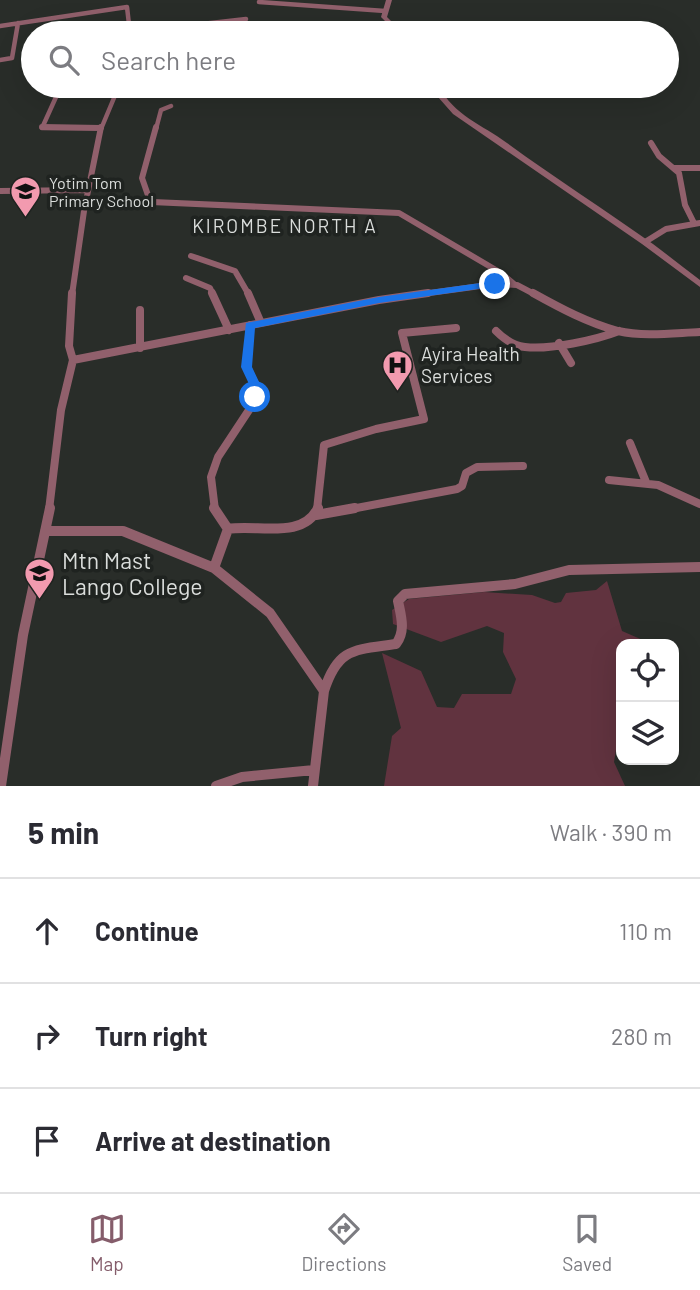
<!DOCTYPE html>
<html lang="en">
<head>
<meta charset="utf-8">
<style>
  body { margin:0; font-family:Barlow,sans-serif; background:#f2f2f3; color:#2b2b33 }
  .controls { position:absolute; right:21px; bottom:21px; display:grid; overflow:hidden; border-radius:14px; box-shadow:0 7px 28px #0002 }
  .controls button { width:63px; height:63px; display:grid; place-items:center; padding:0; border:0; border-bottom:2px solid #e1e1e2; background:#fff; color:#2b2b33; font:35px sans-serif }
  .stop { position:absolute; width:21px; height:21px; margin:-16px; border:5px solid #1a73e8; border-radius:50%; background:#fff }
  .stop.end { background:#1a73e8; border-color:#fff; box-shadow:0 2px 7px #0008 }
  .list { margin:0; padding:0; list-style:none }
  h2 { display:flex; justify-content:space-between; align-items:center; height:91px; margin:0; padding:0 28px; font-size:30px }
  h2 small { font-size:23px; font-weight:400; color:#7c7c81 }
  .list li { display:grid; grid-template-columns:46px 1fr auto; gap:21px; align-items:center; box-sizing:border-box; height:105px; padding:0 28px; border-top:2px solid #e1e1e2 }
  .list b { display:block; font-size:26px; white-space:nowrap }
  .list em { font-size:23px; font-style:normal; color:#7c7c81 }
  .icon { flex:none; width:38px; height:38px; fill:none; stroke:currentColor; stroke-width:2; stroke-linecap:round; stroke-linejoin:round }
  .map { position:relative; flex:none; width:700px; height:786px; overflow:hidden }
  .search { position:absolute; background:#fff; box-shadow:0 7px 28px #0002; left:21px; right:21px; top:21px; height:77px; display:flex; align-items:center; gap:18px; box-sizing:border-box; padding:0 24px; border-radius:38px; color:#7c7c81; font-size:26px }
  .sheet { height:406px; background:#fff }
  nav { display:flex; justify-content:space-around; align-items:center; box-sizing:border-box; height:98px; border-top:2px solid #e1e1e2; background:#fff; font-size:19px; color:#7c7c81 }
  nav a { display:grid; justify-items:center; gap:4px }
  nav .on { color:#855d6b }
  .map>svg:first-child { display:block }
</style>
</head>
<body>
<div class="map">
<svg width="700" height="786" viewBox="0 0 700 786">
  <rect width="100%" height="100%" fill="#292d29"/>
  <path fill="#61333f" d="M607,581L622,631L652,644H621V739L617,743L614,762L625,786H384L392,736L401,728L382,653L421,671L437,707L454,708L462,694H511L516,679L503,652L504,633L487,626L441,642L393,624L392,610L409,599L484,592L532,595L555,603L561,602L566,593L596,590Z"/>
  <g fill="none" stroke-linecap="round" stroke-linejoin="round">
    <path stroke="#91606c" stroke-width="4.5" d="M259,2L385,11
      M0,26L127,7L130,33
      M131,32L246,19
      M0,60L12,58L18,23
      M61,86L42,128H101
      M101,129L119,86
      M156,129L161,110L171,106"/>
    <path stroke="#91606c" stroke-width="6" d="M42,127L101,128
      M651,143L659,156L679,173L685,205L694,223
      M675,168H700
      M0,191L87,190
      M85,199L399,213L501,273L514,284
      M150,201L142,178L156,127
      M645,242L666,229L700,223
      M191,256L235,271L249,295
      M186,278L210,288L213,295
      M72,295L84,211L101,127
      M415,295L495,284L517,285L536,295"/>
    <path stroke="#91606c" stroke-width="8" d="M212,293L229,330
      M248,293L261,323
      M533,293C560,308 588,323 618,331C644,337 674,333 700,332
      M140,310V348
      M496,331C504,339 514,346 525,347C550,350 596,340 619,331
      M559,343L571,363
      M73,360L379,300L428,293
      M630,443L646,482
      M609,480L658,485L700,504
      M49,510L61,410L73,360L69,346L72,293
      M215,510L211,477L218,457L253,404L255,384L247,367L250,325
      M317,510L324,445L376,429L424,419L402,333L456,328
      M346,510L457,489L462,486L466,473L477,467L523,466"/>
    <path stroke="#91606c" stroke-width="10" d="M214,508L228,529L214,568L270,613L324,691L313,786
      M316,515L355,508
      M228,529C257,524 303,540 318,508
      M45,531H123L214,568
      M324,691C338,647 355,650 396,644C406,631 401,616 398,601L405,594L515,584L569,570L700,567
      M1,786L23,635L50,508
      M216,786L242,777L314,770"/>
    <path fill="#91606c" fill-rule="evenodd" d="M386,0H392L387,17L403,33H397L381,17Z
      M433,86H439C453,115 483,125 507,143C555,178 605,210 653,244C669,256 684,268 700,280V287L642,244L453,114L438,97Z"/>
  </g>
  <path fill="#1a73e8" d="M495,281L499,282V286L379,303L255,328L252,367L260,384L261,397L255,401L250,397L249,384L241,367L246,323L379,297Z"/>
  <defs>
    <symbol id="school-pin" viewBox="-11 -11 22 30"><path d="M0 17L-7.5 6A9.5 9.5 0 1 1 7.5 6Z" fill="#f29aaf" stroke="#1f2320"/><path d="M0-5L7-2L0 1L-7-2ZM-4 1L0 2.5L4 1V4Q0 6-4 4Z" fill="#111"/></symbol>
    <symbol id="hospital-pin" viewBox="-11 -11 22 30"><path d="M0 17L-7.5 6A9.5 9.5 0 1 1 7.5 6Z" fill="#f29aaf" stroke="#1f2320"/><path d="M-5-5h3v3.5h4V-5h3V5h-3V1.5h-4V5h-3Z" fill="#111"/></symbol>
  </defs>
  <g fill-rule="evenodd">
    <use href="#school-pin" x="8" y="174" width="35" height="47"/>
    <use href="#hospital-pin" x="380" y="348" width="35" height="47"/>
    <use href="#school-pin" x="22" y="556" width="35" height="47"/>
  </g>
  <g text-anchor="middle" stroke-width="7" stroke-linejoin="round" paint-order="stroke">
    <g font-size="16" fill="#dadddb" stroke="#1f2320" text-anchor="start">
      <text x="49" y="189">Yotim Tom<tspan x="49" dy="18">Primary School</tspan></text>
    </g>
    <g font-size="19" letter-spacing="2" fill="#dadddb" stroke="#1f2320">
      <text x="285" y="233">KIROMBE NORTH A</text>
    </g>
    <g font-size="19" fill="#dadddb" stroke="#1f2320" text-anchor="start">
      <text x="421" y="361">Ayira Health<tspan x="421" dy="22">Services</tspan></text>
    </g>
    <g font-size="23" fill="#dadddb" stroke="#1f2320" text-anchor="start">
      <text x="62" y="569">Mtn Mast<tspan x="62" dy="26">Lango College</tspan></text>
    </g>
  </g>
</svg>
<div class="controls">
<button><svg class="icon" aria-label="locate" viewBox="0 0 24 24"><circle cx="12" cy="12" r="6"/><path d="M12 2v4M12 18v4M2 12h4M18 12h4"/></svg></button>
<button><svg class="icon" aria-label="layers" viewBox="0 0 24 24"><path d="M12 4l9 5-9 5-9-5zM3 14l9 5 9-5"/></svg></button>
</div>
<div class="stop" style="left:255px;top:397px"></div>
<div class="stop end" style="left:495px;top:284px"></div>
<div class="search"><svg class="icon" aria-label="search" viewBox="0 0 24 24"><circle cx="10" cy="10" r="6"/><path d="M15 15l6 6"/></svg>Search here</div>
</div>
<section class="sheet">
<h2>5 min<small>Walk · 390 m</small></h2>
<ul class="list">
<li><svg class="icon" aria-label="ahead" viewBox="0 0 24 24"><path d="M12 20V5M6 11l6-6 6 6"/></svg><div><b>Continue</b></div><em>110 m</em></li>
<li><svg class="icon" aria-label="right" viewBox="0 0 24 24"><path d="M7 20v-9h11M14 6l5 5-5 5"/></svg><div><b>Turn right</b></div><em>280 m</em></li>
<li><svg class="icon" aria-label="arrive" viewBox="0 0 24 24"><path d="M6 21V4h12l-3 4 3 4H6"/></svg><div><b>Arrive at destination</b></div></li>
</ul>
</section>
<nav>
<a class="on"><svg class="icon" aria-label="map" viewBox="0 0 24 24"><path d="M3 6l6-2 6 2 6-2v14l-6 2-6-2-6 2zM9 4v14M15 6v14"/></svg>Map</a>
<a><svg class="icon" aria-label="directions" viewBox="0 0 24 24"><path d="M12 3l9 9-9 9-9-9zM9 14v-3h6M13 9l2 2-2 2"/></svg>Directions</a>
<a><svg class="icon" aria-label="saved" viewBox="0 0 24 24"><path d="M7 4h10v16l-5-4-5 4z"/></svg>Saved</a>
</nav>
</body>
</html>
